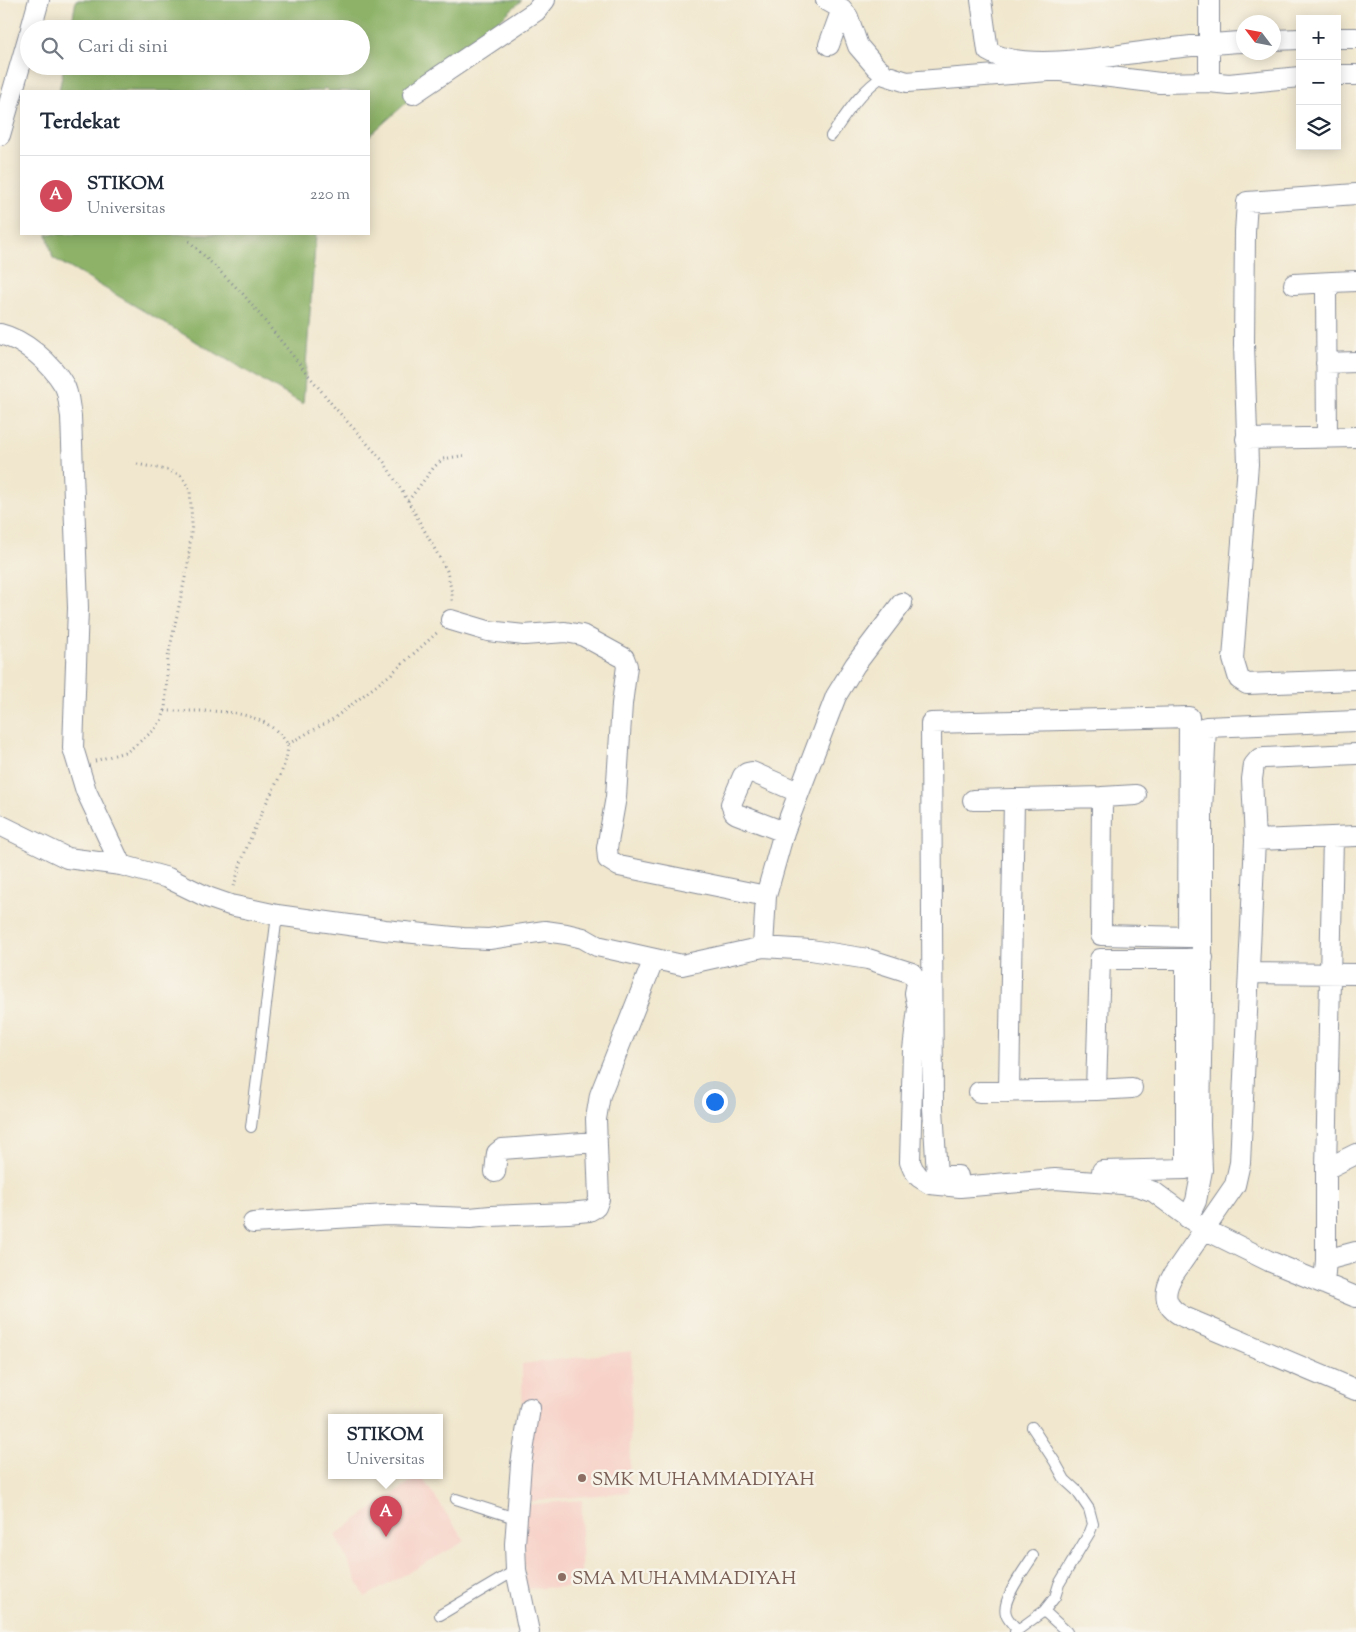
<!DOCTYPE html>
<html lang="id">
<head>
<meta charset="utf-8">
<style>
  body { margin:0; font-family:"Sorts Mill Goudy",serif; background:#f2f2f3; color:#1f2937 }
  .controls { position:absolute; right:15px; top:15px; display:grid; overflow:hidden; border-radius:0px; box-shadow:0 2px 12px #0003 }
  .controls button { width:45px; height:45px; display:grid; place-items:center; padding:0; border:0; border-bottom:1px solid #e0e1e3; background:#fff; color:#1f2937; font:25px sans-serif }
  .compass { position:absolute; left:1236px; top:15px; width:45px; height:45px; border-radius:50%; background:#fff; box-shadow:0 2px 12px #0003; rotate:302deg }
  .you { position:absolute; left:714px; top:1101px; width:18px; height:18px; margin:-12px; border:4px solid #fff; border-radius:50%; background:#1a73e8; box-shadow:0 0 0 8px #1a73e833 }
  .badge { display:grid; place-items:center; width:32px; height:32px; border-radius:50%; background:#d1495b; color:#fff; font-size:16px; font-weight:700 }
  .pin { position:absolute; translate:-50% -41px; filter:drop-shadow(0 1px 2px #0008) }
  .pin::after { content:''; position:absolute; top:26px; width:18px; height:15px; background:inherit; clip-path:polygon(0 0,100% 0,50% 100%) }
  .popup { position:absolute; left:328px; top:1414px; width:115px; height:65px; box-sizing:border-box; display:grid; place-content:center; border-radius:0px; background:#fff; filter:drop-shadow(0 1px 4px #0005); font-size:16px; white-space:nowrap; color:#747a83 }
  .popup b { font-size:19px; color:#1f2937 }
  .popup::after { content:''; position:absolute; left:50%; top:100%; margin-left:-10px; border:10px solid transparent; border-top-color:#fff }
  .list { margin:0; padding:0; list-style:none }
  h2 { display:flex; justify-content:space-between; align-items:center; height:65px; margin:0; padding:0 20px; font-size:21px }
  h2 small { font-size:16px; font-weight:400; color:#747a83 }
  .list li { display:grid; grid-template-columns:32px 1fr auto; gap:15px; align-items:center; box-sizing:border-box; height:80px; padding:0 20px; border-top:1px solid #e0e1e3 }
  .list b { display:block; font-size:19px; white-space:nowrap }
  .list p { margin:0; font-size:16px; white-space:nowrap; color:#747a83 }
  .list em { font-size:16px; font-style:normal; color:#747a83 }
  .icon { flex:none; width:28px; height:28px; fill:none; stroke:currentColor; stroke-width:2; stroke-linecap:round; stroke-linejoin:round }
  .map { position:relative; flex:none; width:1356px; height:1632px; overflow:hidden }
  .search { position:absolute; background:#fff; box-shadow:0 2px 12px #0003; left:20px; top:20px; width:350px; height:55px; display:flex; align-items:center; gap:12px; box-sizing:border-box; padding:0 18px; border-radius:28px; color:#747a83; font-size:19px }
  .panel { position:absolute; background:#fff; box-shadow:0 2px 12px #0003; left:20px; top:90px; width:350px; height:145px; border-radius:0px }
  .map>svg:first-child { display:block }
</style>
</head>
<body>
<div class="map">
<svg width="1356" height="1632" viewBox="0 0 1356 1632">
  <rect width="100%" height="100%" fill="#f7f3e8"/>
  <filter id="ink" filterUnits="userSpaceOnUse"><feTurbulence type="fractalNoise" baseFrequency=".02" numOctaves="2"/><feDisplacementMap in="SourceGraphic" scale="10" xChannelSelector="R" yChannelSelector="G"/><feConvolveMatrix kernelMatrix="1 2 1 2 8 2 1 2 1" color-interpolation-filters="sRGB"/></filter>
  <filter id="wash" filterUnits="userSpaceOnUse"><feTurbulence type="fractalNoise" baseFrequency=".0096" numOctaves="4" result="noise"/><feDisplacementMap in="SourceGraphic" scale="20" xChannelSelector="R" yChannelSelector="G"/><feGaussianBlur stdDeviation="1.12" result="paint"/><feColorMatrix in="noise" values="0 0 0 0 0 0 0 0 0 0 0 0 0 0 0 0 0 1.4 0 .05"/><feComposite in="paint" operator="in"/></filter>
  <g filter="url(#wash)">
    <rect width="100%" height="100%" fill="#f1e7ce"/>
    <path fill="#f7d1c8" d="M632,1351L629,1492L524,1502L522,1364Z
      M419,1476H421L465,1541L365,1597L335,1535Z
      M582,1500L581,1586L525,1589L522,1505Z"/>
    <path fill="#8db267" stroke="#547062" d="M76,0H522L369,136V91H328L325,88L321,91H59L64,66H361V29H71Z
      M47,234H316L303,404L53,258Z"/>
  </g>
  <g filter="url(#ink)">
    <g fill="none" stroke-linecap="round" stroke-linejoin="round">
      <defs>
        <path id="service" d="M831,136C847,113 861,90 885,75
          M251,1127L277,915
          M456,1499L518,1519
          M1044,1611L1067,1632
          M440,1615L516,1570
          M1018,1630C1014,1626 1007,1619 1006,1614C1001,1600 1025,1569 1033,1556
          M1015,1632L1044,1611L1055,1597L1059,1584L1090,1532L1093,1524L1089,1509L1076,1490L1065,1480L1055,1462L1032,1427"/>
        <path id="minor" d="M826,0L842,9L848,17L858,46L876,67L885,75L907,82L1048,71H1061L1160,83L1209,82L1229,84L1300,77
          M981,0L988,51C1023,73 1108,56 1149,51C1180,47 1212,43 1244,42
          M1209,0V82
          M31,29L39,0
          M1337,38H1356
          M1274,40L1300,39
          M829,45L842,9
          M1337,75H1356
          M413,94L536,11L545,0
          M0,135L29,35
          M1356,194L1247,202L1245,232L1244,344L1248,464L1233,659L1239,679L1247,684L1356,680
          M1294,284L1332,282
          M0,334C25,340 51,363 64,385C69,393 69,407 71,416L78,608L73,748L86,791L121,865
          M1326,363L1356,362
          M1327,438L1326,293L1332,282L1356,281
          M1246,439L1356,437
          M451,620L488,631L524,635L565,632L582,635L624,658L627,666L622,704L616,797L607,848L608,859L619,866L766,896
          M1356,754L1264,758L1259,759L1254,765L1252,779L1255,840L1240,1163L1235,1185L1173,1275C1162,1294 1164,1307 1184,1317L1356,1390
          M1102,797L1136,795
          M973,800L1102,797L1101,935L1188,937
          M0,825L67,858L121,865L168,878L207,897L230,905L277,915L385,930L463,938L489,939L545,931L566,934L583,938L597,946L682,965L763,947L811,950L868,959L912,973L917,983L915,993L918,1008L913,1050L910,1162L913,1169L919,1177L930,1184L960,1187L1055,1179L1122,1184L1138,1186L1154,1192L1204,1229L1269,1261L1356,1297
          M784,832L737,814L734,812L731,804L743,776L747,773L752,772L798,792
          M1255,840L1356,836
          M763,947L766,896L784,832L836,696L855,665L902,603
          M1249,973L1356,974
          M1096,1090L1132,1088
          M979,1092L1096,1090L1100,959H1186
          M1009,1092L1014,799
          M1326,1169L1356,1154
          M1102,1171L1186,1169V959L1203,958
          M495,1172L497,1153L502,1149L596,1142
          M958,1176H937L933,1108L931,723L1189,717L1188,937L1202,936
          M1188,1218L1196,1201L1202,1170L1200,1125L1202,997V811L1206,727L1356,721
          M253,1223L387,1215L470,1218L491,1216L568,1213L589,1211L596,1207L599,1199L596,1119L600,1095L654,959
          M1326,1260L1356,1252
          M1324,1284L1326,1260V1169L1333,837
          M529,1632L516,1570L515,1544L521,1464L530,1408"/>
      </defs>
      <use href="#service" stroke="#868b96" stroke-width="12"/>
      <use href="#minor" stroke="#868b96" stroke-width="22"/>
      <path stroke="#868b96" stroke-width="3" stroke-dasharray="1 4" stroke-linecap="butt" d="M189,241L243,294L335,408L384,462L408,501L447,571L452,593V603
        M137,464L167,470L181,476L190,490L192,524L188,564L168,657L165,711
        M408,501L434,467L443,459L466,455
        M288,744L333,719L391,674L439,631
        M95,761L128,751L153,731L161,721L165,711C207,712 261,704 288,744C287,770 272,789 262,812C251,836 240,862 234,887"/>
      <use href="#service" stroke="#fff" stroke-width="10"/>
      <use href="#minor" stroke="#fff" stroke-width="20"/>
    </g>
  </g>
  <g fill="#8d6e63" stroke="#f7f3e8" stroke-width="2">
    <circle cx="582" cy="1478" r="5"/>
    <circle cx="562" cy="1577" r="5"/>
  </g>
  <g text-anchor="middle" stroke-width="5" stroke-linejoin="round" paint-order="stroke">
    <g font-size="19" fill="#785e54" stroke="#f7f3e8" text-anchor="start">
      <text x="592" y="1485">SMK MUHAMMADIYAH</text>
      <text x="572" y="1584">SMA MUHAMMADIYAH</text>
    </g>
  </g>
</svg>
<div class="controls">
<button>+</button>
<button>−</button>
<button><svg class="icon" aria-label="layers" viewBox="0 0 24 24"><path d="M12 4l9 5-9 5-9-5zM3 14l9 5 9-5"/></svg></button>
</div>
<svg class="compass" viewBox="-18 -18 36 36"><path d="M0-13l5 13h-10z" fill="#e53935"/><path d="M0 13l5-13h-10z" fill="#747a83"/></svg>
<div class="you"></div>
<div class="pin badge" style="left:386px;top:1537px">A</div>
<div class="popup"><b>STIKOM</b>Universitas</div>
<div class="search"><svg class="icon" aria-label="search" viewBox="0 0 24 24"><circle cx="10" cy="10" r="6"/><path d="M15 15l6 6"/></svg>Cari di sini</div>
<section class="panel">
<h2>Terdekat<small></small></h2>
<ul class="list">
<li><span class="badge">A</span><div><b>STIKOM</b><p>Universitas</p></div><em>220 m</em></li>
</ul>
</section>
</div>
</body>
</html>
